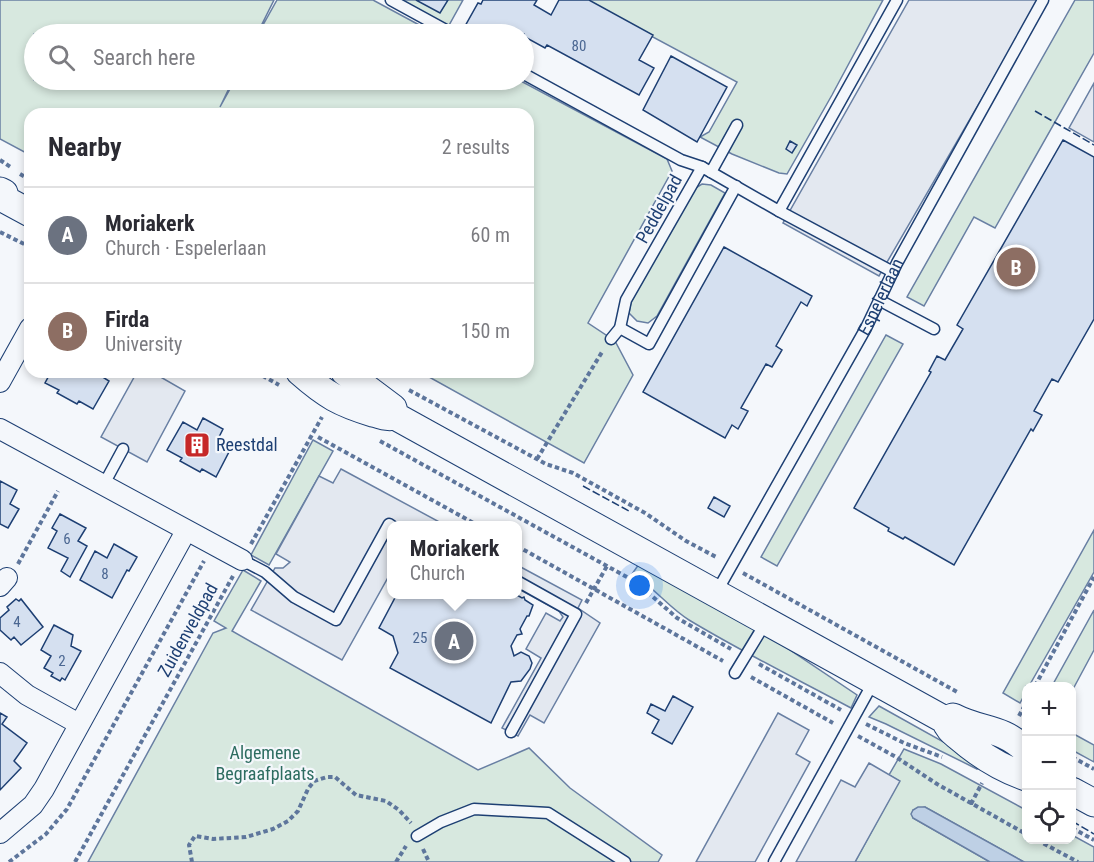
<!DOCTYPE html>
<html lang="en">
<head>
<meta charset="utf-8">
<style>
  body { margin:0; font-family:"Roboto Condensed",sans-serif; background:#f7f7f7; color:#2b2b33 }
  .controls { position:absolute; right:18px; bottom:18px; display:grid; overflow:hidden; border-radius:12px; box-shadow:0 3px 9px #0003 }
  .controls button { width:54px; height:54px; display:grid; place-items:center; padding:0; border:0; border-bottom:2px solid #e1e1e2; background:#fff; color:#2b2b33; font:30px sans-serif }
  .you { position:absolute; left:640px; top:586px; width:21px; height:21px; margin:-15px; border:4px solid #fff; border-radius:50%; background:#1a73e8; box-shadow:0 0 0 9px #1a73e833 }
  .badge { display:grid; place-items:center; width:39px; height:39px; border-radius:50%; background:#0b8043; color:#fff; font-size:20px; font-weight:700 }
  .pin { position:absolute; translate:-50% -50%; border:3px solid #fff; box-shadow:0 2px 6px #0006 }
  .popup { position:absolute; left:387px; top:521px; width:135px; height:78px; box-sizing:border-box; display:grid; place-content:center; border-radius:12px; background:#fff; filter:drop-shadow(0 2px 4px #0005); font-size:20px; white-space:nowrap; color:#7c7c81 }
  .popup b { font-size:22px; color:#2b2b33 }
  .popup::after { content:''; position:absolute; left:50%; top:100%; margin-left:-12px; border:12px solid transparent; border-top-color:#fff }
  .list { margin:0; padding:0; list-style:none }
  h2 { display:flex; justify-content:space-between; align-items:center; height:78px; margin:0; padding:0 24px; font-size:26px }
  h2 small { font-size:20px; font-weight:400; color:#7c7c81 }
  .list li { display:grid; grid-template-columns:39px 1fr auto; gap:18px; align-items:center; box-sizing:border-box; height:96px; padding:0 24px; border-top:2px solid #e1e1e2 }
  .list b { display:block; font-size:22px; white-space:nowrap }
  .list p { margin:0; font-size:20px; white-space:nowrap; color:#7c7c81 }
  .list em { font-size:20px; font-style:normal; color:#7c7c81 }
  .icon { flex:none; width:33px; height:33px; fill:none; stroke:currentColor; stroke-width:2; stroke-linecap:round; stroke-linejoin:round }
  .map { position:relative; flex:none; width:1094px; height:862px; overflow:hidden }
  .search { position:absolute; background:#fff; box-shadow:0 3px 9px #0003; left:24px; top:24px; width:510px; height:66px; display:flex; align-items:center; gap:15px; box-sizing:border-box; padding:0 21px; border-radius:33px; color:#7c7c81; font-size:22px }
  .panel { position:absolute; background:#fff; box-shadow:0 3px 9px #0003; left:24px; top:108px; width:510px; height:270px; border-radius:18px }
  .map>svg:first-child { display:block }
</style>
</head>
<body>
<div class="map">
<svg width="1094" height="862" viewBox="0 0 1094 862">
  <rect width="100%" height="100%" fill="#f4f7fb"/>
  <path fill="#d7e8df" stroke="#687fa3" stroke-width="1.5" d="M0,0H274L257,34H34V80H233L220,107L235,80H519L667,159L672,171L588,323L615,341L633,375L584,463L420,372H528V114H30V155L0,139Z
    M277,0H373L436,34H258Z
    M397,0H463L448,27Z
    M584,0H883L832,95L787,174L779,173L732,154L700,137L709,132L737,82Z
    M1075,0H1094V53L995,228L974,217L924,306L907,297Z
    M702,184L711,185L725,193L657,316L648,323L637,321L629,313L631,302L694,189Z
    M886,335L903,344L777,566L761,557Z
    M313,440L333,451L269,565L251,555Z
    M1094,530V572L1029,686H1026V692L1020,703L1003,693Z
    M639,564L769,636L857,695L851,708C797,679 742,652 689,620C668,607 654,587 632,574Z
    M243,570L261,581L232,631L478,770L529,748L570,788L662,855L658,862H88L213,633L226,628L214,621Z
    M1094,610V650L1072,691V686H1052Z
    M879,706L983,764L977,769L886,724L869,717Z
    M1072,733L1094,745V762L1072,750Z
    M904,749L941,764L1026,810V840H1072V835L1094,847V862H1024L925,807L913,810V818L990,862H855L899,781L889,775Z"/>
  <path fill="#e3e8f0" stroke="#687fa3" stroke-width="1.5" d="M909,0H1039L879,276L783,223Z
    M1094,83V142L1069,128Z
    M137,372H152L185,391L147,462L101,437Z
    M341,469L445,525L391,526V572L342,660L251,610L275,568H283L290,562L276,554L319,476L333,483Z
    M517,565L582,600L578,608L600,623L544,723L530,715L518,736L502,728L541,658L526,649L546,613L560,621L563,617L559,611L517,588Z
    M778,713L809,730L796,754L810,762L755,862H696Z
    M869,763L900,781L855,862H796L841,780L855,787Z"/>
  <path fill="#bed0e5" stroke="#687fa3" stroke-width="1.5" d="M918,807H925L1024,862H990L913,818L911,814L913,810Z"/>
  <path fill="#d5e0f0" stroke="#1d3f73" stroke-width="1.5" d="M416,0H448L440,13Z
    M483,0H537L534,5L551,15L559,0H589L653,35L639,60L654,68L639,95L547,45L545,48L527,38L524,45V34H477L464,28L478,3L481,4Z
    M671,56L727,87L697,142L643,110Z
    M1063,140L1094,157V319L1058,382L1052,379L1034,411L1042,415L1033,431L1031,429L954,565L905,537L903,539L888,531L889,528L854,508L931,372L929,371L937,356L945,360L963,329L957,325Z
    M790,141L797,145L792,153L786,149Z
    M724,247L812,296L807,306L801,302L776,346L782,350L772,367L766,364L741,408L748,411L738,429L732,425L725,438L643,392Z
    M51,372H95L109,381L93,409L79,401L77,404L57,393L59,390L45,383Z
    M203,418L223,429L217,441L231,448L216,477L202,469L200,472L180,461L182,458L167,450L183,422L197,430Z
    M0,481L17,490L10,504L19,509L8,528L0,524Z
    M714,497L730,506L724,517L708,508Z
    M60,514L86,528L78,541L87,546L70,577L61,571L68,558L48,548L57,531L52,528Z
    M114,544L137,557L129,571L127,570L112,598L80,580L95,551L107,558Z
    M397,594H515L522,598L524,597L525,600L533,605L529,616H527L520,629L522,634L517,635L511,646L514,656L521,652L529,656L532,663L530,669L521,681L511,682L491,723L390,668L398,653L393,636L379,628Z
    M16,599L19,601L21,599L43,627L21,645L14,637L11,640L0,630V618L9,610L7,607Z
    M54,625L73,635L71,646L81,651L65,680L62,678L60,681L51,676L53,673L44,668L51,656L41,650Z
    M673,696L693,707L672,744L652,733L659,720L647,713L651,704L665,711Z
    M0,713L7,717L2,724L27,743L14,761L21,768L0,790Z"/>
  <g fill="none" stroke-linecap="round" stroke-linejoin="round">
    <defs>
      <g id="service">
        <path d="M391,0L453,34"/>
        <path d="M524,74L681,160L702,167"/>
        <path d="M711,172L737,125"/>
        <path d="M779,211L893,272"/>
        <path d="M879,300L934,329"/>
        <path d="M620,328L649,344L736,186"/>
        <path d="M611,339L620,328L626,300L702,167L779,211L897,0"/>
        <path d="M103,486L123,449"/>
        <path d="M242,560L265,572L294,597L336,620L389,524L392,526"/>
        <path id="s1" d="M716,593L866,328L897,263L1043,0"/>
        <path d="M735,673L766,622"/>
        <path d="M511,732L576,614L517,581"/>
        <path d="M417,836L441,822L474,809L548,813L625,862"/>
        <path d="M774,862L874,681"/>
      </g>
      <path id="minor" d="M0,382L30,328
        M0,429L242,560
        M0,586L7,578
        M0,673L27,695L79,724
        M0,833L33,805L44,789L186,531"/>
      <path id="secondary" d="M0,191L4,193L6,200L30,213
        M300,372C326,395 340,403 373,413C382,415 387,418 395,416
        M345,372L393,408L395,416L945,720C948,729 953,732 960,738C981,756 1000,768 1026,777
        M945,720L953,717C982,732 1000,726 1026,750
        M1072,791L1094,803"/>
    </defs>
    <use href="#service" stroke="#1d3f73" stroke-width="13"/>
    <use href="#minor" stroke="#1d3f73" stroke-width="22"/>
    <use href="#secondary" stroke="#1d3f73" stroke-width="29"/>
    <path stroke="#5e769c" stroke-width="4" stroke-dasharray="4.5 3" stroke-linecap="butt" d="M0,160L12,168
      M20,174L30,180
      M0,232L30,247
      M256,372L279,385
      M409,390L546,464L573,473L645,513L686,541L718,558
      M318,437L479,526
      M380,441L636,582L677,618L731,649
      M537,459L602,352
      M251,544L322,417
      M517,546L723,661
      M18,564L58,491
      M743,573L959,693
      M586,603L607,566
      M759,664L841,710
      M751,677L833,723
      M1035,686L1094,577
      M1019,716L1026,703
      M866,724L904,743L942,757
      M858,736L896,757L937,784L1026,834
      M1072,757L1094,769
      M971,804L982,783
      M1072,828L1094,840
      M1037,840L1078,862
      M423,849L429,862
      M9,862L46,834L67,809L204,561
      M75,862L233,576
      M192,862L189,845L195,836L213,839L246,837L273,829L288,821L298,811L308,789L314,781L327,777H335L356,795L386,801L399,810L411,823
      M396,862L406,846"/>
    <use href="#service" stroke="#f4f7fb" stroke-width="10"/>
    <use href="#minor" stroke="#f4f7fb" stroke-width="20"/>
    <use href="#secondary" stroke="#f4f7fb" stroke-width="27"/>
    <path stroke="#1d3f73" stroke-width="1.5" stroke-dasharray="8 3" stroke-linecap="butt" d="M1035,111L1094,145
      M583,486L629,511
      M1072,821L1094,834"/>
  </g>
  <defs>
    <symbol id="building-square" viewBox="-11 -11 22 22"><rect x="-9" y="-9" width="18" height="18" rx="4" fill="#c62828" stroke="#f4f7fb"/><path d="M-4-6H4V6H1V3H-1V6H-4ZM-2.5-4.3h1.7v1.8h-1.7ZM.8-4.3h1.7v1.8H.8ZM-2.5-1h1.7V.8h-1.7ZM.8-1h1.7V.8H.8Z" fill="#fff"/></symbol>
  </defs>
  <g fill-rule="evenodd">
    <use href="#building-square" x="182" y="430" width="30" height="30"/>
  </g>
  <g text-anchor="middle" stroke-width="4.5" stroke-linejoin="round" paint-order="stroke">
    <g font-size="15" fill="#4b6792">
      <text x="579" y="51">80</text>
      <text x="67" y="544">6</text>
      <text x="105" y="579">8</text>
      <text x="17" y="627">4</text>
      <text x="420" y="643">25</text>
      <text x="62" y="666">2</text>
    </g>
    <g font-size="18" fill="#1d3f73" stroke="#f4f7fb">
      <text transform="translate(659 209) rotate(-61)" y="6">Peddelpad</text>
      <text dy="6" stroke="none"><textPath href="#s1" startOffset="339">Espelerlaan</textPath></text>
      <text transform="translate(188 630) rotate(-61)" y="6">Zuidenveldpad</text>
    </g>
    <g font-size="18" fill="#1d3f73" stroke="#f4f7fb" text-anchor="start">
      <text x="216" y="451">Reestdal</text>
    </g>
    <g font-size="18" fill="#2c6c60" stroke="#f4f7fb">
      <text x="265" y="759">Algemene<tspan x="265" dy="21">Begraafplaats</tspan></text>
    </g>
  </g>
</svg>
<div class="controls">
<button>+</button>
<button>−</button>
<button><svg class="icon" aria-label="locate" viewBox="0 0 24 24"><circle cx="12" cy="12" r="6"/><path d="M12 2v4M12 18v4M2 12h4M18 12h4"/></svg></button>
</div>
<div class="you"></div>
<div class="pin badge" style="left:454px;top:641px;background:#6b7280">A</div>
<div class="popup"><b>Moriakerk</b>Church</div>
<div class="pin badge" style="left:1016px;top:267px;background:#8d6e63">B</div>
<div class="search"><svg class="icon" aria-label="search" viewBox="0 0 24 24"><circle cx="10" cy="10" r="6"/><path d="M15 15l6 6"/></svg>Search here</div>
<section class="panel">
<h2>Nearby<small>2 results</small></h2>
<ul class="list">
<li><span class="badge" style="background:#6b7280">A</span><div><b>Moriakerk</b><p>Church · Espelerlaan</p></div><em>60 m</em></li>
<li><span class="badge" style="background:#8d6e63">B</span><div><b>Firda</b><p>University</p></div><em>150 m</em></li>
</ul>
</section>
</div>
</body>
</html>
